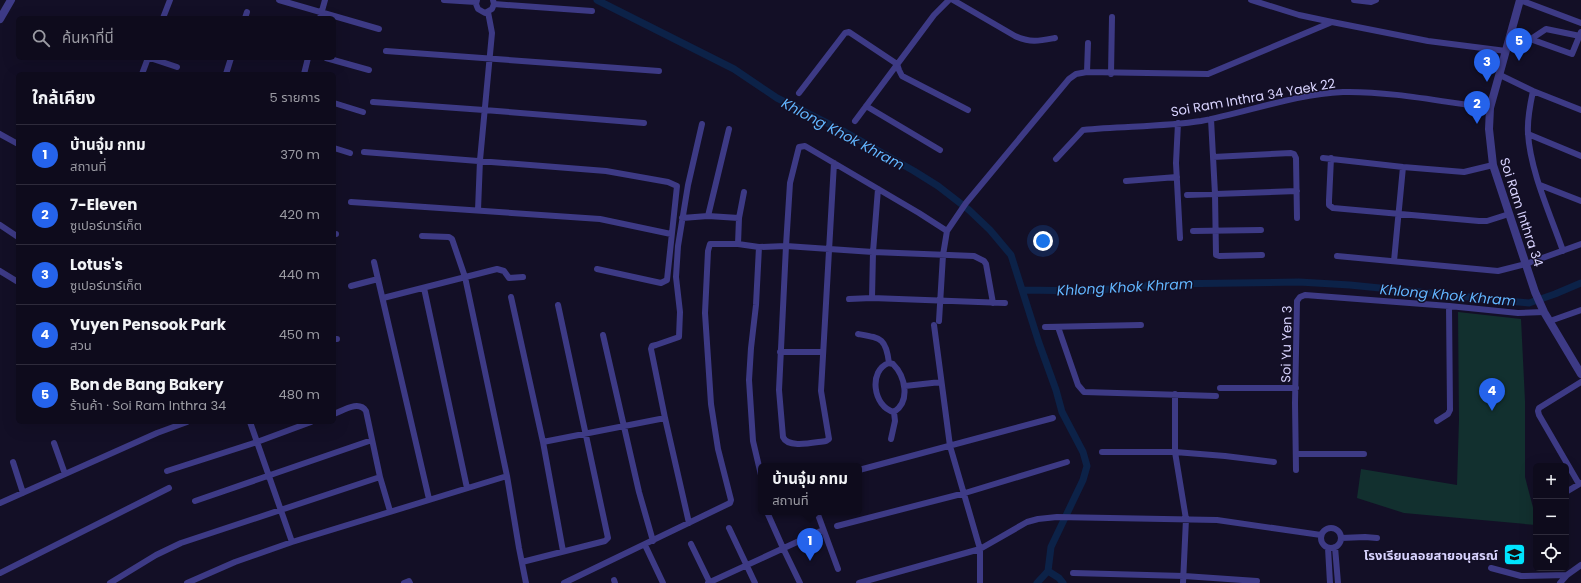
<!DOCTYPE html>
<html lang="th">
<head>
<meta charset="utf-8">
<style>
  body { margin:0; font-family:Poppins,"Noto Sans Thai",sans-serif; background:#171425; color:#f1f3f6 }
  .controls { position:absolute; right:12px; bottom:12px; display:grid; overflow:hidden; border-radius:6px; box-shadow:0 4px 16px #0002 }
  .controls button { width:36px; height:36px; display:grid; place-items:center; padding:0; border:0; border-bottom:1px solid #2e2b3b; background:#0e0b1c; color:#f1f3f6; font:20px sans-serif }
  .you { position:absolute; left:1043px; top:241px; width:14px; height:14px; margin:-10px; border:3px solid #fff; border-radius:50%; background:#1a73e8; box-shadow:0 0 0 6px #1a73e833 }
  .badge { display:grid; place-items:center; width:26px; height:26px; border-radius:50%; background:#2563eb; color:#fff; font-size:13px; font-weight:700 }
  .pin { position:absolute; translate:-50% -33px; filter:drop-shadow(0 1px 2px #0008) }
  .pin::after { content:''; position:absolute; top:21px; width:14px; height:12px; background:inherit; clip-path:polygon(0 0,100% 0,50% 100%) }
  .popup { position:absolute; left:758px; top:463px; width:104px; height:52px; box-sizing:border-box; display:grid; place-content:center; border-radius:6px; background:#0e0b1c; filter:drop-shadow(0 1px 3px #0005); font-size:13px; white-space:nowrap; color:#9b9ba3 }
  .popup b { font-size:15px; color:#f1f3f6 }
  .popup::after { content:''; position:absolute; left:50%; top:100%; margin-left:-8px; border:8px solid transparent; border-top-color:#0e0b1c }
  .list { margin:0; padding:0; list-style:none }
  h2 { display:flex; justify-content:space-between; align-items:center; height:52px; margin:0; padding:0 16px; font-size:17px }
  h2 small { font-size:13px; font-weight:400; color:#9b9ba3 }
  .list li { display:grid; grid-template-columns:26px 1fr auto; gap:12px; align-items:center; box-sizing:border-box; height:60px; padding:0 16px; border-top:1px solid #2e2b3b }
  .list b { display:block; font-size:15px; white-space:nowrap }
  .list p { margin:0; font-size:13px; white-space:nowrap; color:#9b9ba3 }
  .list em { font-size:13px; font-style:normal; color:#9b9ba3 }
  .icon { flex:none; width:22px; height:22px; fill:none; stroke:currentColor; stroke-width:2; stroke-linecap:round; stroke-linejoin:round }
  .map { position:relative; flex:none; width:1581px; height:583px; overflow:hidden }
  .search { position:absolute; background:#0e0b1c; box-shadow:0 4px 16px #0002; left:16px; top:16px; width:320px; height:44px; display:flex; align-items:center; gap:10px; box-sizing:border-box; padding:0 14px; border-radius:6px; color:#9b9ba3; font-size:15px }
  .panel { position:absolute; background:#0e0b1c; box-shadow:0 4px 16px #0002; left:16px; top:72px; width:320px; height:352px; border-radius:6px }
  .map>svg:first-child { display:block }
</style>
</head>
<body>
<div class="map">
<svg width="1581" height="583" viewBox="0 0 1581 583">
  <rect width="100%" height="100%" fill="#130f26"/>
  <path fill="#12302f" d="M1458,312L1521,319L1525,401V477L1536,519V525L1404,513L1357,498L1361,469L1457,485L1459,420Z"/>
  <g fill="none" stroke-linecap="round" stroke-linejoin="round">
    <path stroke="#0c2248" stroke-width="7" d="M597,0L734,69L777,98L845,132L914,171L938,186L969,210L990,230L1011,255L1039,343L1056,390L1062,412L1083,452L1087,466L1083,480L1051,547L1048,571
      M1023,290L1088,291L1165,284L1299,282L1350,285L1529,303L1555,294L1581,283
      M1048,571L1059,578L1063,583
      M1037,583L1048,571"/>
    <path stroke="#3d3a85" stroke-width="6" d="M279,0L379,29
      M444,0L476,2
      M477,0L476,4L478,9L485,13L492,9L494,4L493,0
      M953,0L1015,36C1031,43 1039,41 1055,38
      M1251,0L1299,15L1332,22L1428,41L1506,51
      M1354,0L1371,2L1376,0
      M1520,0L1581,23
      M494,4L592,11
      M163,18L170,0
      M245,18L247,12
      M320,18L325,0
      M1511,32L1572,54L1581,32
      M1531,39L1546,29L1580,36
      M386,51L659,71
      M150,58L177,67
      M326,58L369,70
      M1087,72L1088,43
      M142,74L148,58
      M226,74L231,58
      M304,74L308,58
      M1111,74L1112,17
      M1500,75L1533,91L1581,110
      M1533,91C1530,105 1527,119 1528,133C1530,171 1551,216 1563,251
      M799,93L845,33L849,32L897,64L899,70L902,76L968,110
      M373,102L484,110L644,123
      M334,103L363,112
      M866,106L940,150
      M1211,119L1215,194L1216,255L1219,256L1262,255
      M855,121L934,15L949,0
      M1178,123L1176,163L1180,238
      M0,134L18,144
      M1528,134L1581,156
      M334,148L350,153
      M364,152L606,171L668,182L677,186L667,280L661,283L597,269
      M1213,157L1291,153L1294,154L1296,158L1297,218
      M1323,158L1403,167L1464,172L1493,165
      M1331,158L1329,200V205L1333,208L1479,221H1487L1509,214
      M1056,159L1083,130C1122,126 1162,127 1201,121C1248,112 1295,94 1343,92C1391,91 1443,102 1490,108
      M834,163L821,391L829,439L826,441C815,442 788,449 783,437L779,390L786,246L790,183L799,147L805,146L919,213L947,231
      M1126,181L1177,177
      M1540,185L1581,201
      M1187,195L1297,191
      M351,202L600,219L671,234
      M478,210L480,160L492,33L488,12
      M708,216L729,129
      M682,218L708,216L739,218
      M0,225L18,237
      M1193,231L1261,230
      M334,234H336
      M422,236L449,237L452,239L465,277L507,476L519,548L526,583
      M738,244L739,218L744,192
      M759,247L756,305L751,348L749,380L753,441L761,475
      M1337,256L1498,271L1526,264L1581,244
      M1394,261L1403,167
      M374,262L429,499
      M0,271L18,282
      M351,286L378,279
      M424,288L467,488
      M511,297L543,442L563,551
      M383,298L497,269L504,271L509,278L523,277
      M872,298L873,252L878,189
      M849,299L872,298L1005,303
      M939,321L943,255L947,231L966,203L1069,79L1076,74L1087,72L1208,74L1332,22
      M1550,321L1581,310
      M934,325L950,446L980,549V583
      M1045,327L1141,325
      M1058,327L1078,385L1084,392L1216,396
      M858,334C881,338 886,338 889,363
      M603,335L639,492L653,541
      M334,339H337
      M780,352H823
      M889,363L893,364C905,376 911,401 894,412C873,407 868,370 889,363Z
      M905,386L941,382
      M1220,388H1296
      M1175,394V452L1186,519L1183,583
      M334,414C344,410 359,400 366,411L380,477L390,511
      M1437,421L1448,414L1450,410L1449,306
      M250,422L292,542
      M891,439L895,421L894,412
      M543,442L665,418
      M54,443L65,474
      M1102,452H1175L1225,456L1274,462
      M1296,454H1364
      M13,462L23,493
      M859,470L1053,418
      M1296,470L1295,403L1297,301L1300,297L1305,295L1449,306L1518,313L1544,312
      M167,471L257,442L311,422
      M1579,484L1539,415L1538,411L1539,408L1581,382
      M1566,492L1581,483
      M195,501L372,440
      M0,503L157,433L187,422
      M767,512L783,548L800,583
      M817,512L838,569
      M689,523L665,418L651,349L652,346L656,345L679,337L680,312L676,277L678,246L688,185L702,124
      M837,526L965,493L1067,462
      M1321 538a10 10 0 1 1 20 0a10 10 0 1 1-20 0Z
      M729,528L755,583
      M1341,538L1365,537L1377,538
      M691,544L710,583
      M645,545L663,583
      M1335,547L1338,583
      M1328,548L1330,583
      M522,562L605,541L608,538L558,305
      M1491,568L1521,576L1567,575
      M0,573L169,488
      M1073,573L1184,576L1257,581
      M614,580L615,583
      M110,583L156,555L181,543L380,477
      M187,583L235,562L292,542L507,476
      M404,583L409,581L410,583
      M564,583L730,503L731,500L718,449L711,404L705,313L708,251L710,244H738L759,247L786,246L873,252L974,256L984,261L986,264L993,303
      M708,583L823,530
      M859,583L980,549L1027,522L1038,519L1057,517L1217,520L1321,535
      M1560,583L1567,575L1581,565"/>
    <path stroke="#3d3a85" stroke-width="8" d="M1520,0L1490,108L1489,129L1493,165L1535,292L1544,312L1581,374
      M0,19L11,0"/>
  </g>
  <defs>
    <symbol id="school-square" viewBox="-11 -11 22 22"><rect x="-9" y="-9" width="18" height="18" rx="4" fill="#00e5ff" stroke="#130f26"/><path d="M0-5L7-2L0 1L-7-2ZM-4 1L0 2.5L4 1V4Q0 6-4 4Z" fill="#111"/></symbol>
  </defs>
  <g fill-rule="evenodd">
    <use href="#school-square" x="1502" y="542" width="25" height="25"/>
  </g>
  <g text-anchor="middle" stroke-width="3" stroke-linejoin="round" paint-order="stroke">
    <g font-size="13" fill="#d9d4ff" stroke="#130f26">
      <text transform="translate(1253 97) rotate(-10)" y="5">Soi Ram Inthra 34 Yaek 22</text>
      <text transform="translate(1522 212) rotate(72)" y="5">Soi Ram Inthra 34</text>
      <text transform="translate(1286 344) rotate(-89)" y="5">Soi Yu Yen 3</text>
    </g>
    <g font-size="13" font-weight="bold" fill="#d9d4ff" stroke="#130f26" text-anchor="end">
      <text x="1498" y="560">โรงเรียนลอยสายอนุสรณ์</text>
    </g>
    <g font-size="14" font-style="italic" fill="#62b6ff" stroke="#130f26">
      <text transform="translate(843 134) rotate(28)" y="5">Khlong Khok Khram</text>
      <text transform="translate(1125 287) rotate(-3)" y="5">Khlong Khok Khram</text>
      <text transform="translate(1448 295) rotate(5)" y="5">Khlong Khok Khram</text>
    </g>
  </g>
</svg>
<div class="controls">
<button>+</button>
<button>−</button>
<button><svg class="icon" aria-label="locate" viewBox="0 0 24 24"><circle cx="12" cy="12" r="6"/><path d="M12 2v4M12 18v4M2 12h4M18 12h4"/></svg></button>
</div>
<div class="you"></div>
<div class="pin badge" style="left:810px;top:561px">1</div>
<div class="popup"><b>บ้านจุ๋ม กทม</b>สถานที่</div>
<div class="pin badge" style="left:1477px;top:124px">2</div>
<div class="pin badge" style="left:1487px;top:82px">3</div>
<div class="pin badge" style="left:1492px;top:411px">4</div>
<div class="pin badge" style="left:1519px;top:61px">5</div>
<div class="search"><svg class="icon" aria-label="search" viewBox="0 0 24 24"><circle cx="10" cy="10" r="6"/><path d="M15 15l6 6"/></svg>ค้นหาที่นี่</div>
<section class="panel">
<h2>ใกล้เคียง<small>5 รายการ</small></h2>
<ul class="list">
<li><span class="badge">1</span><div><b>บ้านจุ๋ม กทม</b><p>สถานที่</p></div><em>370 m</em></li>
<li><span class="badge">2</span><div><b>7-Eleven</b><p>ซูเปอร์มาร์เก็ต</p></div><em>420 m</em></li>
<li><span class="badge">3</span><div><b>Lotus's</b><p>ซูเปอร์มาร์เก็ต</p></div><em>440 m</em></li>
<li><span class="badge">4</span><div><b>Yuyen Pensook Park</b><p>สวน</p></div><em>450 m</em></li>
<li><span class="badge">5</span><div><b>Bon de Bang Bakery</b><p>ร้านค้า · Soi Ram Inthra 34</p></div><em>480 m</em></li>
</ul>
</section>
</div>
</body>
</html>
